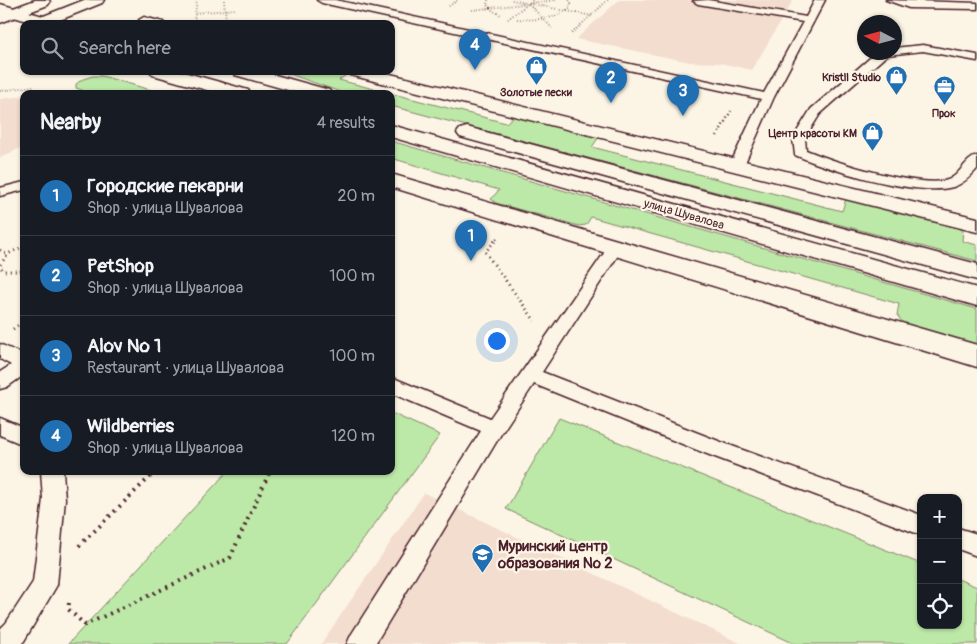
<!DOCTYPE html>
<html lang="en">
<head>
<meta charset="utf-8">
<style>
  body { margin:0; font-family:Pangolin,sans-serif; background:#242831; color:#f1f3f6 }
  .controls { position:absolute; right:15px; bottom:15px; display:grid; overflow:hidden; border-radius:10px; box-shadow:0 1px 4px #0004 }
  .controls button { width:45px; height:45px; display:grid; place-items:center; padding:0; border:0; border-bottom:1px solid #363941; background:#171b24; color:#f1f3f6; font:25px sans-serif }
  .compass { position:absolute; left:857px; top:15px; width:45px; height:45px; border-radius:50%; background:#171b24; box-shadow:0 1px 4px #0004; rotate:276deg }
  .you { position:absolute; left:496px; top:340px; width:18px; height:18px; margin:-12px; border:4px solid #fff; border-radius:50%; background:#1a73e8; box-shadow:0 0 0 8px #1a73e833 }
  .badge { display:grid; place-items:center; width:32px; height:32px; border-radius:50%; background:#1f6fb2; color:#fff; font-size:16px; font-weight:700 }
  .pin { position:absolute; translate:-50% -41px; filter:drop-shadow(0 1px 2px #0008) }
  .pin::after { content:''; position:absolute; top:26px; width:18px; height:15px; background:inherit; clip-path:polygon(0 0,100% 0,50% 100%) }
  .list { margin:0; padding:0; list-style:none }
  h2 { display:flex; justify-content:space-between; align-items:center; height:65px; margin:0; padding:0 20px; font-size:21px }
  h2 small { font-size:16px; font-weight:400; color:#9ea1a6 }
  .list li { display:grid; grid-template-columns:32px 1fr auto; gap:15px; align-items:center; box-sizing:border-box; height:80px; padding:0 20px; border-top:1px solid #363941 }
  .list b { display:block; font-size:19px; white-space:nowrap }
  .list p { margin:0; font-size:16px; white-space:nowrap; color:#9ea1a6 }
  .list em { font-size:16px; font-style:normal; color:#9ea1a6 }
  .icon { flex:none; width:28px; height:28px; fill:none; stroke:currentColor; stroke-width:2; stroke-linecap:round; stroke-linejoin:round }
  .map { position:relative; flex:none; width:977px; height:644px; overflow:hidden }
  .search { position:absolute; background:#171b24; box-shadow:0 1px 4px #0004; left:20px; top:20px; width:375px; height:55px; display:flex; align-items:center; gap:12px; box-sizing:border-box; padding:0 18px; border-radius:10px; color:#9ea1a6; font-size:19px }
  .panel { position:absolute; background:#171b24; box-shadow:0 1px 4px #0004; left:20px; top:90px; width:375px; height:385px; border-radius:10px }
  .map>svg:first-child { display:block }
</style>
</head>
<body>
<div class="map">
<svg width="977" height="644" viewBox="0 0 977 644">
  <rect width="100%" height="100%" fill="#fcf5e5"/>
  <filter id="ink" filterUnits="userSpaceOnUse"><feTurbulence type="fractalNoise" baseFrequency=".02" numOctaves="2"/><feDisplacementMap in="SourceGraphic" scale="10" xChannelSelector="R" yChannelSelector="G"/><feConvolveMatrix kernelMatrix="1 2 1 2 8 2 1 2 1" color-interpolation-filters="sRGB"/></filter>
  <g filter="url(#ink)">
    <path fill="#f3ddcf" d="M619,0H793L752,70L720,63L690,62L576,39Z
      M24,96V146L0,158V99Z
      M424,493L447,504L742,644H321Z"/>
    <path fill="#bce9a7" stroke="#838469" d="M281,71H338L348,74L339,80L506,123L514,116L599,137L592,147L842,211L846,199L963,229L962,241L977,245V261L391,106V94H346Z
      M93,76H102L165,94H92L76,88V84L83,79Z
      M391,141L977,309V345L903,323L897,315L899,304L591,217L586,225L579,226L496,203L491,199L499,190L391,158Z
      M391,413L440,435L287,644H68L228,471H391Z
      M559,418L921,564V625H958V579L977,587V644H795L506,509Z"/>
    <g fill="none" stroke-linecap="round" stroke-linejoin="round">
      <defs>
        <path id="service" d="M317,0H335L764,93L803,22L698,4L693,1L708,0L806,17L815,0H825L774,97L744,165L737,169L730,165L761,99L322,3Z
          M886,0L977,3V9L909,8Z
          M144,17L163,22L165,24L141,22L139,20Z
          M923,45L977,55V61L923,51L887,55L820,114L805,138L806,150C837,163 912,186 944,181C960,178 964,159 977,156V169C970,177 963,184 953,187C916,197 830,170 795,155L793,138L811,109L877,52H894V48Z
          M24,182V190L0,196V188Z
          M616,241L621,243L624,246L542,372L721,442L921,515V535L707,454L534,384L501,434L375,644H347L351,635L481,431L391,393V377L490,418L611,243Z
          M0,344L24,355V375L7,387L0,389V372L11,365L0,359Z
          M0,418L24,428V445L0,435Z
          M41,471H63L65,499L57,585L24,641L21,644H0V629L6,623L33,582L43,499Z
          M958,528L977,534V556L958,549Z"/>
        <path id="minor" d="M35,0H49L50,2L48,5L0,23V13Z
          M84,0H104L102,3L50,24H28L31,21Z
          M347,71H378L977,218V232L350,75Z
          M391,174L977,345V367L391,187Z"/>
        <path id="tertiary" d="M0,4L61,21L64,24H38L0,13Z
          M150,71H180L248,90L251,94H221L153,75Z
          M232,71H261L329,90L332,94H302L235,75Z
          M391,125L977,288V306L391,137Z
          M467,127L977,264V280L460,137L457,133L460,129Z"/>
      </defs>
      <use href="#service" stroke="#4a1f2b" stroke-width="3"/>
      <use href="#minor" stroke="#4a1f2b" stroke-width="3"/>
      <use href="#tertiary" stroke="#4a1f2b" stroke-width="3"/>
      <path stroke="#4a1f2b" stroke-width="2" stroke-dasharray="0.5 2.5" stroke-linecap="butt" d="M224,0L226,19L247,24
        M488,0L487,4L493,11L501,15
        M512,0L526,3
        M529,4L552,28
        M532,4L592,16
        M449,6L458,0
        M472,10L557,0
        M195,13L236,9
        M508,19L533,0
        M517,19C535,20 554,20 569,9L571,3L569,0
        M194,21L197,0
        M572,33L608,0
        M0,91L34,86"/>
      <path stroke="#4a1f2b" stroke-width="2.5" stroke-dasharray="1 3" stroke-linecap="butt" d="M717,136L731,111
        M494,242L497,238"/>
      <path stroke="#4a1f2b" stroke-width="3" stroke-dasharray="1 4" stroke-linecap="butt" d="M495,241L485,252L535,321
        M24,246L8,254L0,265L3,271H24
        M0,250L8,254
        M13,329L24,321"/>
      <path stroke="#4a1f2b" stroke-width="4" stroke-dasharray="2 5" stroke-linecap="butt" d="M79,546L156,471
        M69,603L68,609L85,625L230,558L270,471"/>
      <use href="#service" fill="#fcf5e5" fill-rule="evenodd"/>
      <use href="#minor" fill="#fcf5e5" fill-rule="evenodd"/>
      <use href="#tertiary" fill="#fcf5e5" fill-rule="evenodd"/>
    </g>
  </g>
  <defs>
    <symbol id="shop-pin" viewBox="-11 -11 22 30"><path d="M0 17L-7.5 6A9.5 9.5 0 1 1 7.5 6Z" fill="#1f6fb2" stroke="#fcf5e5"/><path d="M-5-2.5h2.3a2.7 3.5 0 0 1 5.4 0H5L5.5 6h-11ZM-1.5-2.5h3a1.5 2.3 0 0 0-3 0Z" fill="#fff"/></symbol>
    <symbol id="office-pin" viewBox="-11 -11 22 30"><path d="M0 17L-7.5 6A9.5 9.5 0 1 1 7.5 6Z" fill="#1f6fb2" stroke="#fcf5e5"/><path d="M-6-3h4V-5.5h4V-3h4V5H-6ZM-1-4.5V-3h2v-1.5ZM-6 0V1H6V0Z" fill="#fff"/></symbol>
    <symbol id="school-pin" viewBox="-11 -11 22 30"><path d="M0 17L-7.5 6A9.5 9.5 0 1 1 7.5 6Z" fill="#1f6fb2" stroke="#fcf5e5"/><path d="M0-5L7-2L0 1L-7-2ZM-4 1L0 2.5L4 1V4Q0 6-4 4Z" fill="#fff"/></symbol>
  </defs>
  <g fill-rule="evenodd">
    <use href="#shop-pin" x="524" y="54" width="25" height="34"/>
    <use href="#shop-pin" x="884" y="64" width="25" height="34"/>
    <use href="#office-pin" x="932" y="74" width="25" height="34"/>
    <use href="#shop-pin" x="860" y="120" width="25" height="34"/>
    <use href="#school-pin" x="470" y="542" width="25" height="34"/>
  </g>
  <g text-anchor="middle" stroke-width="4.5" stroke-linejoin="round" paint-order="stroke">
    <g font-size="11" font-weight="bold" fill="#4a1f2b" stroke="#fcf5e5" text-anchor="end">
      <text x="881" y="81">Kristll Studio</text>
      <text x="536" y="96" text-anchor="middle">Золотые пески</text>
      <text x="944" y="117" text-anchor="middle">Прок</text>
      <text x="857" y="137">Центр красоты КМ</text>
    </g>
    <g font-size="12" fill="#4a1f2b" stroke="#fcf5e5">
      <text transform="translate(684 214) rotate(16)" y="4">улица Шувалова</text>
    </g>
    <g font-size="15" font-weight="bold" fill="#4a1f2b" stroke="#fcf5e5" text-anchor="start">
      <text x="498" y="551">Муринский центр<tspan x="498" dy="17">образования № 2</tspan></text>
    </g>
  </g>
</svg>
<div class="controls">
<button>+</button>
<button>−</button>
<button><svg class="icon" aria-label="locate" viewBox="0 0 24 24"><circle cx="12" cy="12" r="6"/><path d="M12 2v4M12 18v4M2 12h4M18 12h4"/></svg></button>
</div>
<svg class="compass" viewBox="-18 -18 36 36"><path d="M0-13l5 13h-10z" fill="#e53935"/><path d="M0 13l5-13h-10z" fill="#9ea1a6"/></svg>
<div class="you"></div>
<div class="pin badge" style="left:471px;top:261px">1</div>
<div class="pin badge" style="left:611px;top:103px">2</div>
<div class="pin badge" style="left:683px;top:116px">3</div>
<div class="pin badge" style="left:475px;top:70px">4</div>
<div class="search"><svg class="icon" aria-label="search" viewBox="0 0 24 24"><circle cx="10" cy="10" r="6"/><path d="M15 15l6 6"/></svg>Search here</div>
<section class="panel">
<h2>Nearby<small>4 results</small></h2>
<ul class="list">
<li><span class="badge">1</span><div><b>Городские пекарни</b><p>Shop · улица Шувалова</p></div><em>20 m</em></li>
<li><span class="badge">2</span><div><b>PetShop</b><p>Shop · улица Шувалова</p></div><em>100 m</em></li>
<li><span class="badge">3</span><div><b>Alov № 1</b><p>Restaurant · улица Шувалова</p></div><em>100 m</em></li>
<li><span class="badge">4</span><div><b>Wildberries</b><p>Shop · улица Шувалова</p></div><em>120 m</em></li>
</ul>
</section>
</div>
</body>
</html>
